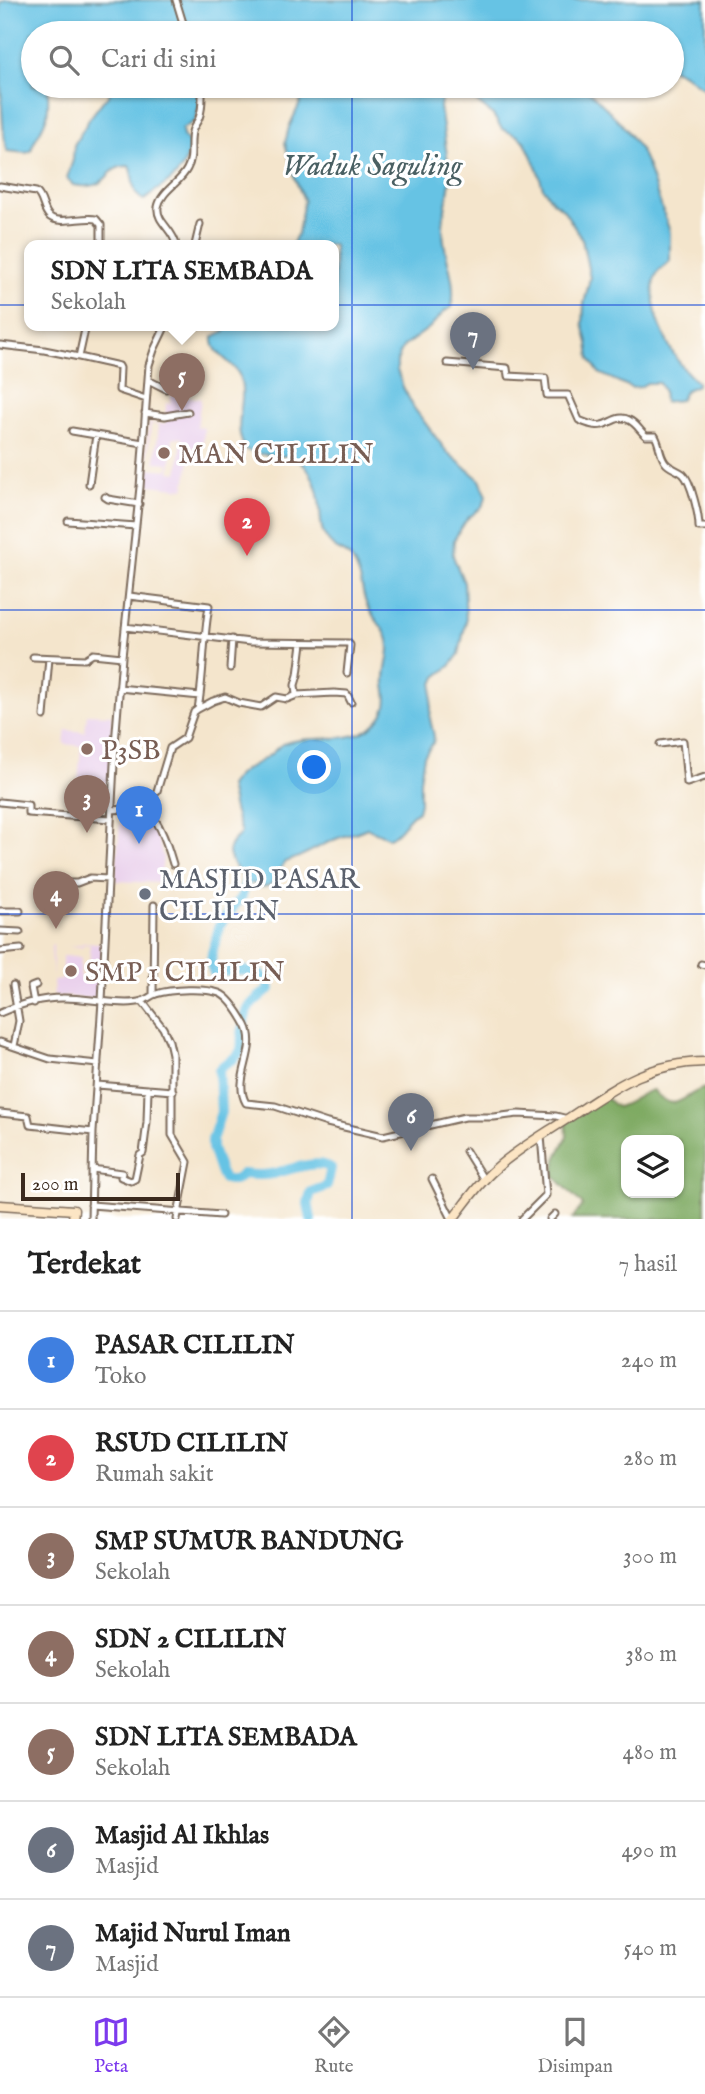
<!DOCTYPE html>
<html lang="id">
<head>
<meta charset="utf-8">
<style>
  body { margin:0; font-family:"IM FELL English",serif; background:#f2f2f2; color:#222 }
  .controls { position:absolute; right:21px; bottom:21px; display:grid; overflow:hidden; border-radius:14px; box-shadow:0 2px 5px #0004 }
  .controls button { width:63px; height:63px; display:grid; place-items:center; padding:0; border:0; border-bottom:2px solid #e0e0e0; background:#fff; color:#222; font:35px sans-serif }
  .scale { position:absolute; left:21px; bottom:18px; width:159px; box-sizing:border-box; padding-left:7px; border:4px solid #3b2a1e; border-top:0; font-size:19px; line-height:24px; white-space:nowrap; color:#3b2a1e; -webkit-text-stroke:5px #fff; paint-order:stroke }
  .you { position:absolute; left:315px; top:768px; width:24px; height:24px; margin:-18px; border:5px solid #fff; border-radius:50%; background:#1a73e8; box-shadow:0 0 0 10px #1a73e833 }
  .badge { display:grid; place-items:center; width:46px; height:46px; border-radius:50%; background:#7c3aed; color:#fff; font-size:23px; font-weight:700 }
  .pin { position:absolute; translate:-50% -58px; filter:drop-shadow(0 2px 4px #0008) }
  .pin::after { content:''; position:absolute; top:37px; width:24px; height:21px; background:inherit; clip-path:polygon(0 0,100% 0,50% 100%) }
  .popup { position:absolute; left:24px; top:240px; width:315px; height:91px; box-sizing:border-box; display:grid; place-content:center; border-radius:14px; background:#fff; filter:drop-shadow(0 2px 5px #0005); font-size:23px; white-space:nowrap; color:#767676 }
  .popup b { font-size:26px; color:#222 }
  .popup::after { content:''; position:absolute; left:50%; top:100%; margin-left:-14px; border:14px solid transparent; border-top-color:#fff }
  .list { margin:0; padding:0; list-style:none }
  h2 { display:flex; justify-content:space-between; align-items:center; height:91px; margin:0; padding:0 28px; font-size:30px }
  h2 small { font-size:23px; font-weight:400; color:#767676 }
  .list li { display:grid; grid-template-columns:46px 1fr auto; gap:21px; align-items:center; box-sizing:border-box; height:98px; padding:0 28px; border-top:2px solid #e0e0e0 }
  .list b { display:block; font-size:26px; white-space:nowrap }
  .list p { margin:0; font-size:23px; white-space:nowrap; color:#767676 }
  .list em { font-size:23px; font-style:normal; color:#767676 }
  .icon { flex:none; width:38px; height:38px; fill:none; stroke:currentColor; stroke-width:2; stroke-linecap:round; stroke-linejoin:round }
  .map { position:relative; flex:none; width:705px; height:1219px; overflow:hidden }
  .search { position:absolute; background:#fff; box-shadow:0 2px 5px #0004; left:21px; right:21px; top:21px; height:77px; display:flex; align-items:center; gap:18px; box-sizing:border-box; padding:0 24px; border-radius:38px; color:#767676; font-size:26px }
  .sheet { height:777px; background:#fff }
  nav { display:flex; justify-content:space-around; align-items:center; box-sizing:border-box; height:98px; border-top:2px solid #e0e0e0; background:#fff; font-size:19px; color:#767676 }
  nav a { display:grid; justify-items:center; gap:4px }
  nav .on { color:#7c3aed }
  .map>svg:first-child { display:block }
</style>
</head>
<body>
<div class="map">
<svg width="705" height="1219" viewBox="0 0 705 1219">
  <rect width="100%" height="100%" fill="#fff"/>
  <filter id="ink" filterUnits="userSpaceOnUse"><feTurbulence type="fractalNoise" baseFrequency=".0143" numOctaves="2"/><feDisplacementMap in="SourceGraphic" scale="14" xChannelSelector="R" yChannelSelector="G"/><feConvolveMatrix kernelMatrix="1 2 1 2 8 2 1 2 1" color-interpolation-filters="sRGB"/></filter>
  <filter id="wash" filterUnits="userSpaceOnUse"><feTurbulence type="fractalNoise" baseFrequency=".00686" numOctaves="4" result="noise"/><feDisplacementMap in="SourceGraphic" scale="28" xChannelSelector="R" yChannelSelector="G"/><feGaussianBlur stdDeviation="1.57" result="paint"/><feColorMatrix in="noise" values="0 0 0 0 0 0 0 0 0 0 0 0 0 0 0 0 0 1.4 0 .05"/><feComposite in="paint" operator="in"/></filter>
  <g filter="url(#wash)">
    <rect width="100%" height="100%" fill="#f4e5cc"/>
    <path fill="#ead1ec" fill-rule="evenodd" d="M172,394L201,399L197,427L204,428L203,444L201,447H193L184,489L142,484L149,423L165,424L166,403L170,404ZM151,424L159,425L155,462L169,463L168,470L146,468ZM173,437L182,438L178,473L170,472Z
      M87,714L112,715L110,783L78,782L81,746L64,744L66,730L85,732Z
      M121,812H140V817L148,820L155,831L163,857L160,883L115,881Z
      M82,943L103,944L100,999L54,996L51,945L70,946L81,945ZM83,944L90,945L89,980L80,979L81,957L62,956V980H53V945L82,947Z"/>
    <path fill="#7da961" stroke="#5c6a40" stroke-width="2" fill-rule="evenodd" d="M705,1088V1219H572L583,1205L554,1176L556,1159L567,1137L566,1120L602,1095L617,1107C631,1103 640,1093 653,1090C677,1117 682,1094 705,1088ZM626,1140H679V1193H626Z"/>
    <path fill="#66c3e4" stroke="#507681" stroke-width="2" d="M6,0H705V89C694,83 684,71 672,69V33H33V86H48C48,95 49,106 47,115C44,129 33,139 31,151L26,153L7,151C0,131 0,33 0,3Z
      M111,86H200L201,100L195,121L182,129L183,136L190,144C187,166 177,178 158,189C153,192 149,197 144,200C130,194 135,178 129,166C101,166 113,192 73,185L67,178L73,160L74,145L90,118L103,101L109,96Z
      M297,86H443L440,107L450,176C450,195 442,212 443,231C444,260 457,277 452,307L445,311L429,328L403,347L397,361V370L403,387L414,408L447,452L480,480L486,494L485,501L481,508L467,519L454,540L453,556L464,583L466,621L459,654L450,666L436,677L433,684L430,719L434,736L433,743L424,756L420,780V803L418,811C405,818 402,833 389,838L367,828C357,833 346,835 336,839C318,846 303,857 285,862C280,868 276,880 270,885C255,894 228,866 229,850C229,842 237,839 241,833L234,810L229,786C244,765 253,768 271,754C275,751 278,746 283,744C307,734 351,745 371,727C377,722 384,714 386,706C388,698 386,692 385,685C383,670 393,651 387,637C382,624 369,615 365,600C361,586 361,573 352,560C345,550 334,552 325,536C320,528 321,520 320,510C319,492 315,475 301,462C289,451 261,459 245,449C231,423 248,404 240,377C235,361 211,356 213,337L235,325H334V245H292L298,233L304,200L295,179L285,143L289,127L301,101Z
      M458,86H579L591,93L621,123L640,149L647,164L670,232V261C664,267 655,271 654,282C649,314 673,362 697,382V385L686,390L680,400L664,402L663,390L659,383H647L640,387L632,388L599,373L590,359L588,343L583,324L584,304L590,278L582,239L563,209L553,202L543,188L537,168L525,142L518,136L502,129L493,115Z"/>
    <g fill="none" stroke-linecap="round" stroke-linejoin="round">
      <path stroke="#66c3e4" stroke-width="10" d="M249,869L242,896L220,925L212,953L211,964L214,973C231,971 266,964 270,989C248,1004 245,1009 242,1035C241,1040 243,1047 240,1052C235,1061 224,1061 219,1070L221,1112L212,1140V1148L220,1172L224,1179C232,1181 237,1181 242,1174C252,1175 261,1176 271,1174C288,1171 316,1158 331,1168L327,1186L311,1192L308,1203L311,1219"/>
    </g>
  </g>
  <g filter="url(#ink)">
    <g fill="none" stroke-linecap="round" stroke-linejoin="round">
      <defs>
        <path id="street" d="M176,0L186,33
          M0,186L36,192C44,198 42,210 50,217C60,225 84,216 96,219L101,225V245
          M176,245C174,230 156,222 158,207C161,191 180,183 187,169C194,157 189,145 192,132C193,127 197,123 199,118C203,108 202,96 202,86
          M195,245L200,224
          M86,325L79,357L119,366L120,368L119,390L146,399
          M0,345L44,350L79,357
          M447,363L507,368L508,376L545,378L547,395H568L579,420C586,423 594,427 602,425C611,423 619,414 629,420C636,423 640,431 646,436H655C660,444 659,454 665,462C669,468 677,469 683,474C691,481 699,515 699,527H705
          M148,380L166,389L184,373
          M145,413L165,416L188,412
          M72,431L143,443
          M89,484L96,435
          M105,497L108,499L139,504
          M68,521L136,526
          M129,596L209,606C203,640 204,675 198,709L194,712L185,738L170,748L157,791
          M125,627L250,642L348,643L350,645L347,673
          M33,657L85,659L93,654L122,657
          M230,668L232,639
          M119,688L200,696
          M296,695L295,685L298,675L302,643
          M198,709L213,701L225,697L239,703L261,707L276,697L287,699L297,695L334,693L347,694L351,702
          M44,716L49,658
          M660,744L683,741L687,783L705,777
          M0,802L28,805V813L111,819
          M112,810C122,810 137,807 147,812C160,819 169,850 173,864
          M64,883H77L90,878L108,879
          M0,911H20
          M0,931L20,932
          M0,951L21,949
          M701,964L705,965
          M13,985L19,1021L14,1046
          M153,994L154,905
          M142,1001L163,1028L169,1041L172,1054V1135L188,1162L177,1219
          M34,1003L31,987L36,985
          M0,1013C18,1005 42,998 62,998C83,997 124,1007 142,1001C147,1000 151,995 156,994C171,989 205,988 219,993C230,997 241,1016 246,1025C259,1050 232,1079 246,1103L275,1106L327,1123L383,1136L465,1117H494L518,1114L556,1116L568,1119
          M0,1042L50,1059L98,1064
          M97,1085L173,1091
          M0,1113L28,1116L30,1125L93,1132
          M466,1151L484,1180
          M92,1169L122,1173L121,1177L131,1181L135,1179L140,1155L143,1153L147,1122L148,1089
          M432,1179L452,1219
          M91,1205L221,1215
          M91,1219L93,1132L102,1001L115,744L122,657L140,487L149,365L154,350L166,325
          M522,1219L546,1195L541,1136
          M550,1219L555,1214"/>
        <path id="secondary" d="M0,1205L74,1210L73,1219
          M453,1219C466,1202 478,1184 494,1170C515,1151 541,1136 564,1121C613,1089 644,1063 705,1062"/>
      </defs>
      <use href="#street" stroke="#7c6b5b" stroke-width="9"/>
      <use href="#secondary" stroke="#7c6b5b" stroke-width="11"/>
      <use href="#street" stroke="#fff" stroke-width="5"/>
      <use href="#secondary" stroke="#fce5c4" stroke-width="8"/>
    </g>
  </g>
  <path fill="none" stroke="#1d4ed8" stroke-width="2" stroke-opacity="0.55" d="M352,0V33M352,86V1219M0,305H705M0,610H705M0,914H705"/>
  <g fill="#8d6e63" stroke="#fff" stroke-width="2.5">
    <circle cx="164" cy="453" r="7"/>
    <circle cx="87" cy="749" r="7"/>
    <circle cx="71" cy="971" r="7"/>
  </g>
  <circle fill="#6b7280" stroke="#fff" stroke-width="2.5" cx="145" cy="894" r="7"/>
  <g text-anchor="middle" stroke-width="6" stroke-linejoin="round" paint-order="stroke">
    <g font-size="28" fill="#785e54" stroke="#fff" text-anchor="start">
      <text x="178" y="463">MAN CILILIN</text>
      <text x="101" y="759">P3SB</text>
      <text x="85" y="981">SMP 1 CILILIN</text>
    </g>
    <g font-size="28" fill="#5b616d" stroke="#fff" text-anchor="start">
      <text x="159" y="888">MASJID PASAR<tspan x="159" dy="32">CILILIN</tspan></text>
    </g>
    <g font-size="30" font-style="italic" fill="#4a6063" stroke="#fff">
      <text x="372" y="175">Waduk Saguling</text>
    </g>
  </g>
</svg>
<div class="controls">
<button><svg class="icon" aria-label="layers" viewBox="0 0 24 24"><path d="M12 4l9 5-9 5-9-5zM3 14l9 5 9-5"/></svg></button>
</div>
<div class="scale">200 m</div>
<div class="you"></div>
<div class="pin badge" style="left:139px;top:844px;background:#3f7fe0">1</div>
<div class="pin badge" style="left:247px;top:556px;background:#e0444e">2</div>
<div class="pin badge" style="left:87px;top:833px;background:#8d6e63">3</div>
<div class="pin badge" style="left:56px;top:929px;background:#8d6e63">4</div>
<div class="pin badge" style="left:182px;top:411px;background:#8d6e63">5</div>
<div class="popup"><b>SDN LITA SEMBADA</b>Sekolah</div>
<div class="pin badge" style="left:411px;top:1151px;background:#6b7280">6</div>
<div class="pin badge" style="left:473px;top:370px;background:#6b7280">7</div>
<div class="search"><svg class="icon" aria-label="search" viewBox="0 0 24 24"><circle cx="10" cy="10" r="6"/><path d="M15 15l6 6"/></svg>Cari di sini</div>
</div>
<section class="sheet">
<h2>Terdekat<small>7 hasil</small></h2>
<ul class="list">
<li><span class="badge" style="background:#3f7fe0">1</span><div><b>PASAR CILILIN</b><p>Toko</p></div><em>240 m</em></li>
<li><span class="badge" style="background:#e0444e">2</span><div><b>RSUD CILILIN</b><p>Rumah sakit</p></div><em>280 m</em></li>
<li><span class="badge" style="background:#8d6e63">3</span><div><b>SMP SUMUR BANDUNG</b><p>Sekolah</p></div><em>300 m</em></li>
<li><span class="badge" style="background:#8d6e63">4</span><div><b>SDN 2 CILILIN</b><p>Sekolah</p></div><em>380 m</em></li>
<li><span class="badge" style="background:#8d6e63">5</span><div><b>SDN LITA SEMBADA</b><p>Sekolah</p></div><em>480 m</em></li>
<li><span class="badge" style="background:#6b7280">6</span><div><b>Masjid Al Ikhlas</b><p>Masjid</p></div><em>490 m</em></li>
<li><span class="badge" style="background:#6b7280">7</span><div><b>Majid Nurul Iman</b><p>Masjid</p></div><em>540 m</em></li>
</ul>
</section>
<nav>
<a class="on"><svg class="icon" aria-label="map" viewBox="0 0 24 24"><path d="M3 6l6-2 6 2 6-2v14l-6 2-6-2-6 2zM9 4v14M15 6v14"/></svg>Peta</a>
<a><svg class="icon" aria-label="directions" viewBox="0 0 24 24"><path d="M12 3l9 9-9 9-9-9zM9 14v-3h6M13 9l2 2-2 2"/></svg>Rute</a>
<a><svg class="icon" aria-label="saved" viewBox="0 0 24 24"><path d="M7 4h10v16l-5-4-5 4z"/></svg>Disimpan</a>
</nav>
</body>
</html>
